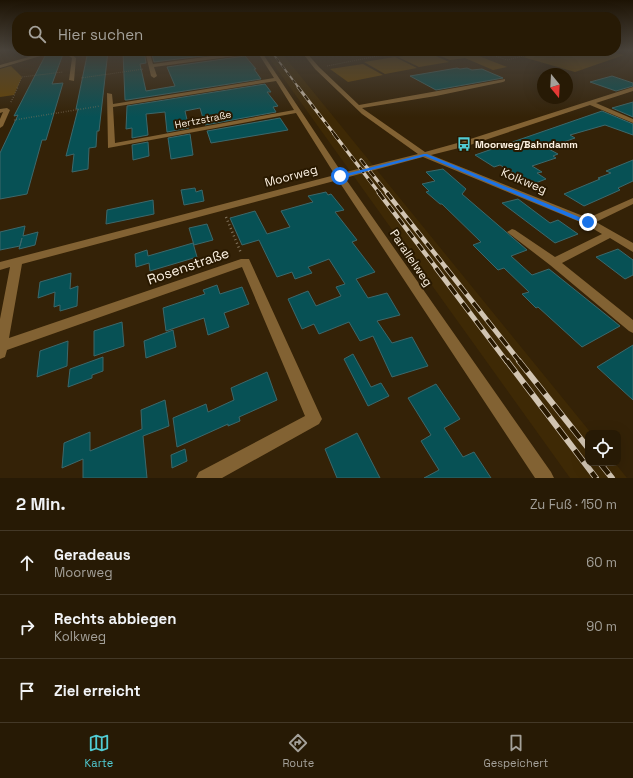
<!DOCTYPE html>
<html lang="de">
<head>
<meta charset="utf-8">
<style>
  body { margin:0; font-family:"Space Grotesk",sans-serif; background:#332713; color:#f1f3f6 }
  .controls { position:absolute; right:12px; bottom:12px; display:grid; overflow:hidden; border-radius:8px; box-shadow:0 4px 16px #0002 }
  .controls button { width:36px; height:36px; display:grid; place-items:center; padding:0; border:0; border-bottom:1px solid #433827; background:#271a05; color:#f1f3f6; font:20px sans-serif }
  .compass { position:absolute; left:537px; top:68px; width:36px; height:36px; border-radius:50%; background:#271a05; box-shadow:0 4px 16px #0002; rotate:162deg }
  .stop { position:absolute; width:12px; height:12px; margin:-9px; border:3px solid #1a73e8; border-radius:50%; background:#fff }
  .stop.end { background:#1a73e8; border-color:#fff; box-shadow:0 1px 4px #0008 }
  .list { margin:0; padding:0; list-style:none }
  h2 { display:flex; justify-content:space-between; align-items:center; height:52px; margin:0; padding:0 16px; font-size:17px }
  h2 small { font-size:13px; font-weight:400; color:#a4a19a }
  .list li { display:grid; grid-template-columns:26px 1fr auto; gap:12px; align-items:center; box-sizing:border-box; height:64px; padding:0 16px; border-top:1px solid #433827 }
  .list b { display:block; font-size:15px; white-space:nowrap }
  .list p { margin:0; font-size:13px; white-space:nowrap; color:#a4a19a }
  .list em { font-size:13px; font-style:normal; color:#a4a19a }
  .icon { flex:none; width:22px; height:22px; fill:none; stroke:currentColor; stroke-width:2; stroke-linecap:round; stroke-linejoin:round }
  .map { position:relative; flex:none; width:633px; height:478px; overflow:hidden }
  .search { position:absolute; background:#271a05; box-shadow:0 4px 16px #0002; left:12px; right:12px; top:12px; height:44px; display:flex; align-items:center; gap:10px; box-sizing:border-box; padding:0 14px; border-radius:16px; color:#a4a19a; font-size:15px }
  .sheet { height:244px; background:#271a05 }
  nav { display:flex; justify-content:space-around; align-items:center; box-sizing:border-box; height:56px; border-top:1px solid #433827; background:#271a05; font-size:11px; color:#a4a19a }
  nav a { display:grid; justify-items:center; gap:2px }
  nav .on { color:#51ccd4 }
  .map>svg:first-child { display:block }
</style>
</head>
<body>
<div class="map">
<svg width="633" height="478" viewBox="0 0 633 478">
  <rect width="100%" height="100%" fill="#342207"/>
  <path fill="#3e2905" d="M264,51H280L591,433H588V463H615L627,478H570Z"/>
  <path fill="#674402" d="M429,51H466L507,67L493,70L465,58L450,60Z
    M546,51H608L624,55L575,72L523,57Z
    M427,52L449,62L419,67L398,57Z
    M395,57L417,68L385,74L364,62Z
    M363,64L383,75L348,82L330,69Z
    M11,66L22,77L14,95L0,97V69Z"/>
  <path fill="#075155" stroke="#3d686b" d="M61,51L63,54L52,84L63,83L46,140H42L27,194L0,199V153L18,115L14,116L45,56Z
    M88,51H108L99,131H97L96,147L89,148L88,169L72,172L74,154L66,156L78,109H76Z
    M123,51H144L146,63L140,64L146,91L175,86L167,67L245,56L256,69H254L261,79L127,100H125Z
    M151,51H180L183,54L207,51L234,52L154,62Z
    M457,68L460,69L467,68L472,70L482,69L503,78L436,90L410,76Z
    M612,76L633,83V86L616,91L590,82Z
    M265,84L271,92H267L278,106L273,107L276,112L205,125L200,108L185,111L189,128L167,132L165,112L146,114L148,135L132,138V128L126,129L127,106Z
    M633,102V117L612,108Z
    M602,111L633,124V135L605,125L570,135L575,138L547,148L558,154L553,156L556,158L532,166L542,172L537,173L546,179L533,184L500,165L494,167L475,155Z
    M280,118L288,130L211,143L207,131Z
    M190,134L193,155L171,159L168,138Z
    M148,142L149,156L133,160L132,145Z
    M633,160V181L618,188L620,190L584,206L564,194L600,179L598,178L611,173L606,171Z
    M443,169L466,189L462,194L527,250L511,256L532,275L549,269L620,326L582,347L538,307L536,308L522,294L529,292L504,268L498,270L473,245L481,242L442,204H440L426,192L429,191L422,184L435,181L426,172Z
    M195,188L196,192L202,190L204,201L184,205L181,190Z
    M326,192L328,195L331,194L344,210L335,212L357,240L352,242L375,272L356,279L368,298L387,293L400,315L377,321L392,343L412,337L428,366L392,377L373,336L360,341L349,322L319,334L314,324L302,329L288,299L308,291L316,306L341,296L336,287L345,284L329,259L308,267L312,273L295,279L292,272L277,277L259,240L242,245L230,218L255,211L267,234L290,227L281,211L313,202L308,196Z
    M518,199L550,223L558,220L578,234L555,243L502,203Z
    M153,200L154,214L106,224L107,210Z
    M207,224L213,240L194,245L189,228Z
    M25,226L23,236L38,232L35,245L19,249L22,238L20,246L0,250V232Z
    M193,243L197,257L150,271L149,263L136,267L135,254L147,250L148,256Z
    M618,249L633,260V275L625,279L596,257Z
    M71,273L70,289L78,286L77,306L60,311V305L54,307L55,292L38,298L40,282Z
    M217,285L220,294L242,287L249,304L224,313L229,327L208,335L204,318L166,331L163,308L205,294L203,290Z
    M122,322L124,346L94,356V331Z
    M173,330L176,347L146,358L144,341Z
    M68,341L67,366L37,377L40,351Z
    M633,345V400L597,367Z
    M353,354L371,387L381,383L389,396L368,406L344,359Z
    M103,357V371L92,375V378L68,387L70,369Z
    M267,372L277,400L239,417L240,421L228,426V424L177,447L173,418L206,404L208,412L234,400L231,388Z
    M436,384L460,419L444,428L463,457L474,452L491,478H424L439,470L421,441L431,435L408,398Z
    M165,400L169,426L143,436L147,478H83V459L62,468L64,443L90,432V451L142,429L141,410Z
    M357,433L380,478H337L325,449Z
    M185,449L187,461L172,468L171,455Z"/>
  <g fill="none" stroke-linecap="round" stroke-linejoin="round">
    <path stroke="#83745d" stroke-width="1" stroke-dasharray="0.5 1.5" stroke-linecap="butt" d="M481,51L507,60L543,51
      M327,66L403,51
      M81,78L144,69
      M17,88L22,77L63,72"/>
    <path stroke="#83745d" stroke-width="1.5" stroke-dasharray="0.5 2" stroke-linecap="butt" d="M11,102L18,87
      M14,120L100,106"/>
    <path stroke="#83745d" stroke-width="2.5" stroke-dasharray="1 3" stroke-linecap="butt" d="M226,217L241,253"/>
    <path fill="#826233" fill-rule="evenodd" d="M50,51H57L0,68V65Z
      M62,51H67L76,58L74,81L69,80L72,58Z
      M145,51H149L153,64L249,51H261L342,173L418,154L362,114L315,69L301,51H305L319,67L359,105L505,79V81L503,82L436,96L362,108L425,152L461,142L633,87V91L596,103L633,119V123L590,105L467,146L431,155L588,218L633,198V204L596,222L633,243V252L610,238L562,263L633,320V333L629,331L550,265L507,232L512,229L515,230L555,257L602,234L585,224L423,157L345,178L551,472L554,478H535L338,180L22,264L9,338L241,259H249L322,419L319,424L222,478H196L199,472L305,416L242,267L7,350L5,357L0,359V319L10,267L0,270V262L335,175L296,113L108,148L107,93L112,94L113,104L274,78L258,53L154,67L157,76L154,78L151,76ZM276,81L294,110L115,143L113,107Z
      M7,108L10,110L3,126L0,128V119L3,112L0,113V109Z"/>
    <defs>
      <path id="rail-far5" d="M271,51L299,88"/>
      <path id="rail-far4" d="M298,87L335,135"/>
      <path id="rail-far3" d="M334,134L380,194
        M361,160L388,194"/>
      <path id="rail-far2" d="M379,193L437,269
        M387,193L447,269"/>
      <path id="rail-far1" d="M436,268L507,362
        M446,268L520,362"/>
      <path id="rail" d="M507,361L596,478
        M519,361L588,448
        M600,463L612,478"/>
    </defs>
    <use href="#rail-far5" stroke="#d1c4b2" stroke-width="2"/>
    <use href="#rail-far4" stroke="#d1c4b2" stroke-width="3"/>
    <use href="#rail-far3" stroke="#d1c4b2" stroke-width="3.5"/>
    <use href="#rail-far2" stroke="#d1c4b2" stroke-width="4.5"/>
    <use href="#rail-far1" stroke="#d1c4b2" stroke-width="5"/>
    <use href="#rail" stroke="#d1c4b2" stroke-width="6"/>
    <use href="#rail-far5" stroke="#291900" stroke-width="1.5" stroke-dasharray="4.5" stroke-linecap="butt"/>
    <use href="#rail-far4" stroke="#291900" stroke-width="2" stroke-dasharray="5.5" stroke-linecap="butt"/>
    <use href="#rail-far3" stroke="#291900" stroke-width="2.5" stroke-dasharray="7" stroke-linecap="butt"/>
    <use href="#rail-far2" stroke="#291900" stroke-width="3" stroke-dasharray="8" stroke-linecap="butt"/>
    <use href="#rail-far1" stroke="#291900" stroke-width="3.5" stroke-dasharray="11" stroke-linecap="butt"/>
    <use href="#rail" stroke="#291900" stroke-width="4.5" stroke-dasharray="14" stroke-linecap="butt"/>
  </g>
  <linearGradient id="sky" x2="0" y2="1"><stop stop-color="#1d1304"/><stop offset="0.43" stop-color="#4a443c"/><stop offset="1" stop-color="#4a443c" stop-opacity="0"/></linearGradient>
  <rect width="633" height="117" fill="url(#sky)"/>
  <path fill="#1a73e8" d="M424,154H427L591,222L586,224L425,156L340,178L337,176Z"/>
  <defs>
    <symbol id="bus-bare" viewBox="-9 -9 18 18"><path d="M-5-6H5V4H4V6H2V4H-2V6H-4V4H-5ZM-3.5-4V0h7V-4ZM-3.5 1.2v1.5H-2V1.2ZM2 1.2v1.5H3.5V1.2Z" fill="#51ccd4" stroke="#291900" stroke-width="2.5" paint-order="stroke"/></symbol>
  </defs>
  <g fill-rule="evenodd">
    <use href="#bus-bare" x="454" y="134" width="20" height="20"/>
  </g>
  <g text-anchor="middle" stroke-width="4" stroke-linejoin="round" paint-order="stroke">
    <g font-size="10" fill="#fcf1e1" stroke="#291900">
      <text transform="translate(203 119) rotate(-11)" y="4">Hertzstraße</text>
    </g>
    <g font-size="10" font-weight="bold" fill="#fcf1e1" stroke="#291900" text-anchor="start">
      <text x="475" y="148">Moorweg/Bahndamm</text>
    </g>
    <g font-size="12" fill="#fcf1e1" stroke="#291900">
      <text transform="translate(291 176) rotate(-15)" y="4">Moorweg</text>
      <text transform="translate(524 181) rotate(23)" y="4">Kolkweg</text>
      <text transform="translate(411 258) rotate(56)" y="4">Parallelweg</text>
    </g>
    <g font-size="14" fill="#fcf1e1" stroke="#291900">
      <text transform="translate(188 266) rotate(-19)" y="5">Rosenstraße</text>
    </g>
  </g>
</svg>
<div class="controls">
<button><svg class="icon" aria-label="locate" viewBox="0 0 24 24"><circle cx="12" cy="12" r="6"/><path d="M12 2v4M12 18v4M2 12h4M18 12h4"/></svg></button>
</div>
<svg class="compass" viewBox="-18 -18 36 36"><path d="M0-13l5 13h-10z" fill="#e53935"/><path d="M0 13l5-13h-10z" fill="#a4a19a"/></svg>
<div class="stop" style="left:340px;top:176px"></div>
<div class="stop end" style="left:588px;top:222px"></div>
<div class="search"><svg class="icon" aria-label="search" viewBox="0 0 24 24"><circle cx="10" cy="10" r="6"/><path d="M15 15l6 6"/></svg>Hier suchen</div>
</div>
<section class="sheet">
<h2>2 Min.<small>Zu Fuß · 150 m</small></h2>
<ul class="list">
<li><svg class="icon" aria-label="ahead" viewBox="0 0 24 24"><path d="M12 20V5M6 11l6-6 6 6"/></svg><div><b>Geradeaus</b><p>Moorweg</p></div><em>60 m</em></li>
<li><svg class="icon" aria-label="right" viewBox="0 0 24 24"><path d="M7 20v-9h11M14 6l5 5-5 5"/></svg><div><b>Rechts abbiegen</b><p>Kolkweg</p></div><em>90 m</em></li>
<li><svg class="icon" aria-label="arrive" viewBox="0 0 24 24"><path d="M6 21V4h12l-3 4 3 4H6"/></svg><div><b>Ziel erreicht</b></div></li>
</ul>
</section>
<nav>
<a class="on"><svg class="icon" aria-label="map" viewBox="0 0 24 24"><path d="M3 6l6-2 6 2 6-2v14l-6 2-6-2-6 2zM9 4v14M15 6v14"/></svg>Karte</a>
<a><svg class="icon" aria-label="directions" viewBox="0 0 24 24"><path d="M12 3l9 9-9 9-9-9zM9 14v-3h6M13 9l2 2-2 2"/></svg>Route</a>
<a><svg class="icon" aria-label="saved" viewBox="0 0 24 24"><path d="M7 4h10v16l-5-4-5 4z"/></svg>Gespeichert</a>
</nav>
</body>
</html>
